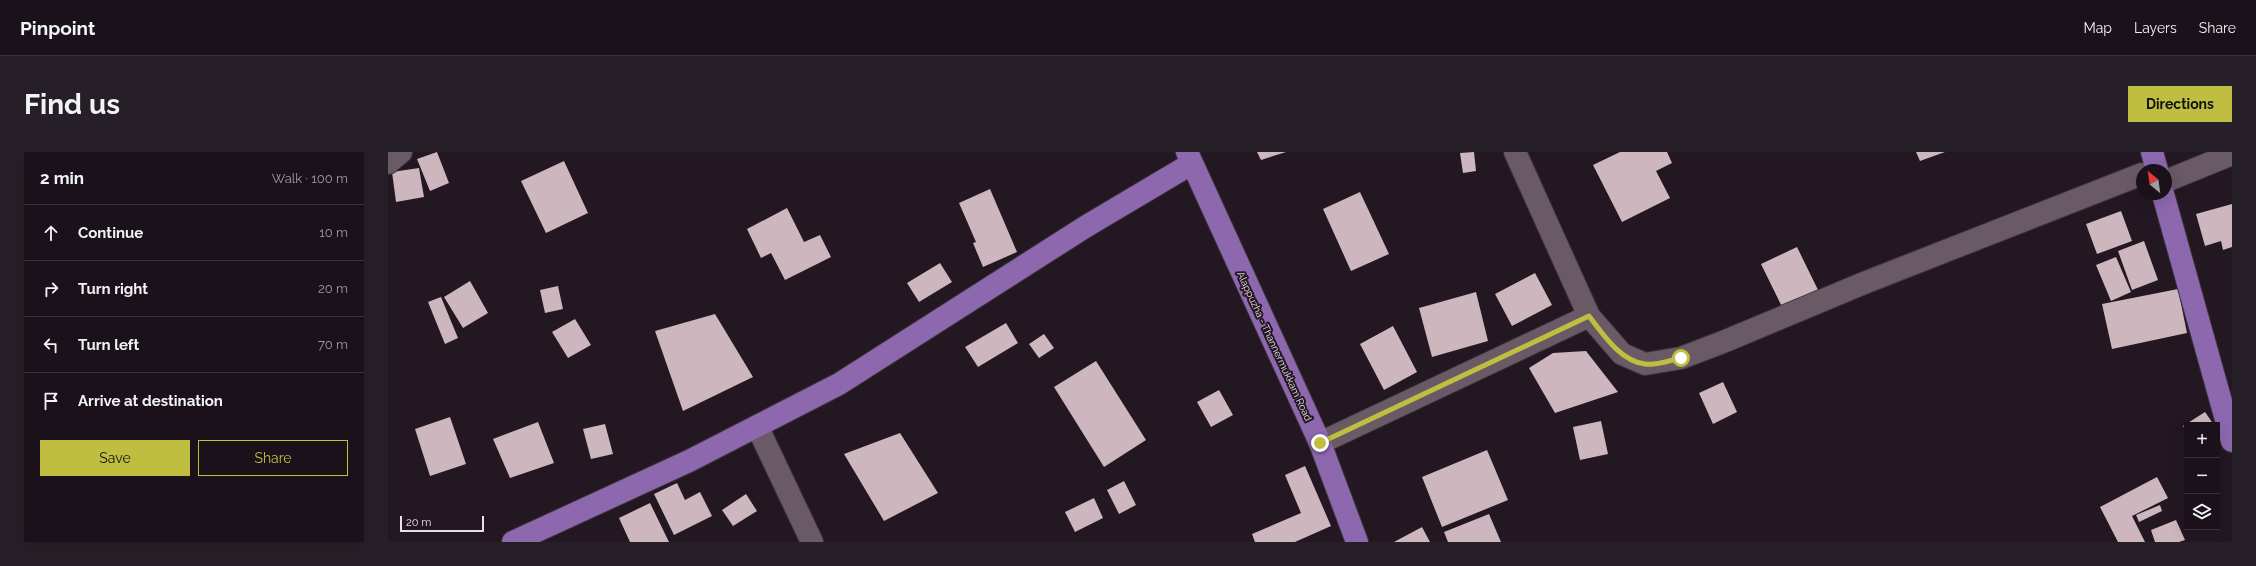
<!DOCTYPE html>
<html lang="en">
<head>
<meta charset="utf-8">
<style>
  body { margin:0; font-family:Raleway,sans-serif; background:#271f27; color:#f1f3f6 }
  .controls { position:absolute; right:12px; bottom:12px; display:grid; overflow:hidden; border-radius:0px; box-shadow:0 4px 16px #0002 }
  .controls button { width:36px; height:36px; display:grid; place-items:center; padding:0; border:0; border-bottom:1px solid #383139; background:#1a111a; color:#f1f3f6; font:20px sans-serif }
  .compass { position:absolute; left:1748px; top:12px; width:36px; height:36px; border-radius:50%; background:#1a111a; box-shadow:0 4px 16px #0002; rotate:331deg }
  .scale { position:absolute; left:12px; bottom:10px; width:84px; box-sizing:border-box; padding-left:4px; border:2px solid #e9e0e8; border-top:0; font-size:11px; line-height:14px; white-space:nowrap; color:#e9e0e8; -webkit-text-stroke:3px #231722; paint-order:stroke }
  .stop { position:absolute; width:12px; height:12px; margin:-9px; border:3px solid #c0be41; border-radius:50%; background:#fff }
  .stop.end { background:#c0be41; border-color:#fff; box-shadow:0 1px 4px #0008 }
  .list { margin:0; padding:0; list-style:none }
  h2 { display:flex; justify-content:space-between; align-items:center; height:52px; margin:0; padding:0 16px; font-size:17px }
  h2 small { font-size:13px; font-weight:400; color:#9f9da2 }
  .list li { display:grid; grid-template-columns:26px 1fr auto; gap:12px; align-items:center; box-sizing:border-box; height:56px; padding:0 16px; border-top:1px solid #383139 }
  .list b { display:block; font-size:15px; white-space:nowrap }
  .list em { font-size:13px; font-style:normal; color:#9f9da2 }
  .actions { display:flex; gap:8px; padding:12px 16px }
  .actions a { flex:1; padding:9px 0; border:1px solid #c0be41; border-radius:0px; text-align:center; font-size:14px; color:#c0be41 }
  .actions .main { background:#c0be41; color:#111 }
  .icon { flex:none; width:22px; height:22px; fill:none; stroke:currentColor; stroke-width:2; stroke-linecap:round; stroke-linejoin:round }
  .map { position:relative; flex:none; width:1844px; height:390px; overflow:hidden; border-radius:0px }
  header { display:flex; align-items:center; gap:24px; box-sizing:border-box; height:56px; padding:0 20px; background:#1a111a; border-bottom:1px solid #383139 }
  header strong { font-size:19px }
  nav { display:flex; gap:22px; margin-inline-start:auto; font-size:14px }
  .intro { display:flex; align-items:center; justify-content:space-between; box-sizing:border-box; height:96px; padding:0 24px }
  h1 { margin:0; font-size:28px }
  .button { padding:10px 18px; border-radius:0px; background:#c0be41; color:#111; font-size:14px; font-weight:700 }
  main { display:flex; gap:24px; padding:0 24px }
  aside { flex:1; background:#1a111a; border-radius:0px; box-shadow:0 4px 16px #0002 }
  .map>svg:first-child { display:block }
</style>
</head>
<body>
<header>
<strong>Pinpoint</strong>
<nav><a>Map</a><a>Layers</a><a>Share</a></nav>
</header>
<div class="intro"><h1>Find us</h1><a class="button">Directions</a></div>
<main>
<aside>
<h2>2 min<small>Walk · 100 m</small></h2>
<ul class="list">
<li><svg class="icon" aria-label="ahead" viewBox="0 0 24 24"><path d="M12 20V5M6 11l6-6 6 6"/></svg><div><b>Continue</b></div><em>10 m</em></li>
<li><svg class="icon" aria-label="right" viewBox="0 0 24 24"><path d="M7 20v-9h11M14 6l5 5-5 5"/></svg><div><b>Turn right</b></div><em>20 m</em></li>
<li><svg class="icon" aria-label="left" viewBox="0 0 24 24"><path d="M17 20v-9H6M10 6l-5 5 5 5"/></svg><div><b>Turn left</b></div><em>70 m</em></li>
<li><svg class="icon" aria-label="arrive" viewBox="0 0 24 24"><path d="M6 21V4h12l-3 4 3 4H6"/></svg><div><b>Arrive at destination</b></div></li>
</ul>
<div class="actions"><a class="main">Save</a><a>Share</a></div>
</aside>
<div class="map">
<svg width="1844" height="390" viewBox="0 0 1844 390">
  <rect width="100%" height="100%" fill="#231722"/>
  <path fill="#cdb6bd" d="M49,0L61,31L42,39L29,7Z
    M869,0H898L873,8Z
    M1086,0L1088,19L1075,21L1072,1Z
    M1232,0H1279L1284,11L1268,19L1282,46L1234,70L1205,13Z
    M1528,0H1557L1532,9Z
    M176,9L200,61L158,81L133,29Z
    M31,16L36,45L8,50L4,20Z
    M602,37L629,100L595,115L585,91L588,90L571,51Z
    M972,40L1001,102L963,119L935,57Z
    M1844,52V95L1835,98L1833,89L1817,94L1808,62Z
    M399,56L416,90L432,83L443,105L397,128L383,101L373,106L359,77Z
    M1733,59L1744,89L1709,102L1698,72Z
    M1756,89L1770,128L1744,138L1730,99Z
    M1409,95L1432,142L1396,159L1373,112Z
    M1728,105L1743,140L1723,149L1708,113Z
    M552,111L564,130L531,150L519,131Z
    M1147,121L1164,153L1124,174L1107,142Z
    M82,129L100,161L75,176L56,145Z
    M170,134L175,157L157,161L152,138Z
    M1790,137L1799,181L1724,197L1714,152Z
    M1088,140L1100,189L1044,205L1031,156Z
    M53,145L70,186L57,192L40,150Z
    M327,162L365,225L295,259L267,179Z
    M187,167L203,193L180,206L164,180Z
    M618,171L630,191L590,215L577,195Z
    M1005,174L1029,220L996,238L972,192Z
    M656,182L666,196L651,206L641,192Z
    M1198,199L1230,240L1167,261L1141,216L1165,201Z
    M708,209L758,288L716,315L666,235Z
    M1335,230L1349,260L1325,272L1311,241Z
    M831,238L845,263L823,275L809,250Z
    M1817,260L1826,273H1799V280L1795,274Z
    M62,265L78,312L42,324L27,277Z
    M1213,269L1220,302L1192,308L1185,275Z
    M150,270L166,311L122,326L105,287Z
    M217,272L225,302L203,307L195,277Z
    M512,281L550,341L496,369L456,302Z
    M1099,298L1120,348L1054,375L1034,325Z
    M917,314L943,374L907,390H867L864,382L913,361L897,323Z
    M1769,325L1780,346L1744,364L1757,390H1730L1712,355Z
    M736,329L748,353L731,362L719,338Z
    M289,331L297,348L312,340L324,364L286,383L266,342Z
    M358,342L369,359L345,374L334,358Z
    M706,346L715,366L687,380L677,360Z
    M262,351L281,390H242L231,366Z
    M1772,353L1774,359L1751,370L1748,363Z
    M1101,362L1113,390H1060L1056,380Z
    M1788,368L1797,388L1791,390H1767L1763,378Z
    M1034,375L1042,390H1006Z"/>
  <g fill="none" stroke-linecap="round" stroke-linejoin="round">
    <defs>
      <path id="minor" d="M1127,0L1201,164L1234,202L1257,212L1293,206L1335,190L1476,131L1754,22
        M0,11L13,0
        M1778,29L1844,2
        M369,274L424,390
        M932,291L1201,164"/>
      <path id="major" d="M799,0L932,291L969,390
        M1764,0L1769,18
        M1775,42L1844,289
        M125,390L301,309L451,232L697,75L803,12"/>
    </defs>
    <use href="#minor" stroke="#3d343c" stroke-width="24"/>
    <use href="#major" stroke="#3d343c" stroke-width="24"/>
    <use href="#minor" stroke="#695a66" stroke-width="22"/>
    <use href="#major" stroke="#8e68af" stroke-width="22"/>
  </g>
  <g fill="none" stroke-linecap="round" stroke-linejoin="round">
    <path stroke="#c0be41" stroke-width="5" d="M932,291L1201,164C1215,182 1232,209 1257,212C1269,214 1282,208 1293,206"/>
  </g>
  <g text-anchor="middle" stroke-width="4" stroke-linejoin="round" paint-order="stroke">
    <g font-size="10" fill="#e9e0e8" stroke="#231722">
      <text transform="translate(887 194) rotate(65)" y="4">Alappuzha - Thannermukkam Road</text>
    </g>
  </g>
</svg>
<div class="controls">
<button>+</button>
<button>−</button>
<button><svg class="icon" aria-label="layers" viewBox="0 0 24 24"><path d="M12 4l9 5-9 5-9-5zM3 14l9 5 9-5"/></svg></button>
</div>
<svg class="compass" viewBox="-18 -18 36 36"><path d="M0-13l5 13h-10z" fill="#e53935"/><path d="M0 13l5-13h-10z" fill="#9f9da2"/></svg>
<div class="scale">20 m</div>
<div class="stop" style="left:1293px;top:206px"></div>
<div class="stop end" style="left:932px;top:291px"></div>
</div>
</main>
</body>
</html>
